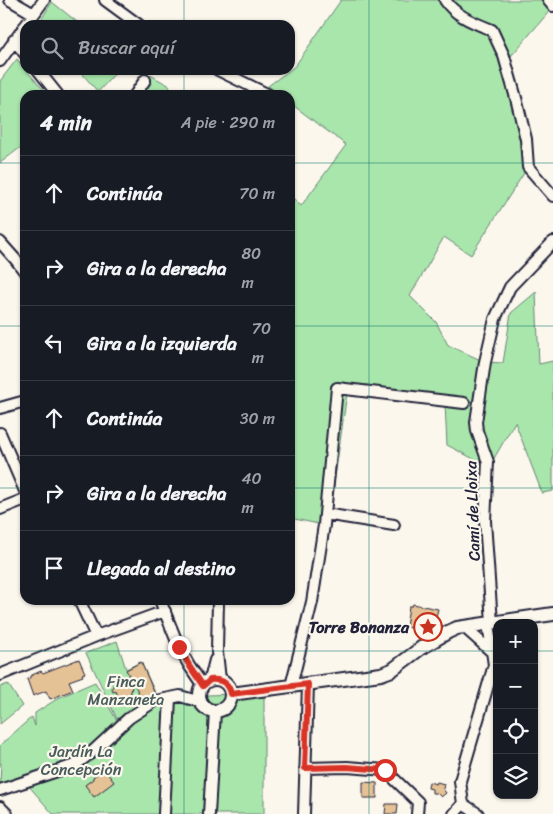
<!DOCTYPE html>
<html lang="es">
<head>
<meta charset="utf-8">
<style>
  body { margin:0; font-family:Sriracha,sans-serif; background:#242831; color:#f1f3f6 }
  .controls { position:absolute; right:15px; bottom:15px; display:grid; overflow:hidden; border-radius:10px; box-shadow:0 1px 4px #0004 }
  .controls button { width:45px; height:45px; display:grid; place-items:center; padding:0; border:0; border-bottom:1px solid #363941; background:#171b24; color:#f1f3f6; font:25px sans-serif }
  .stop { position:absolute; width:15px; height:15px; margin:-11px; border:4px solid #d93025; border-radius:50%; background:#fff }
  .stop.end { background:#d93025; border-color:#fff; box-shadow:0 1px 5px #0008 }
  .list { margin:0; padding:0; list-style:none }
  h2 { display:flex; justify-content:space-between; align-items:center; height:65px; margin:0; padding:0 20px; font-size:21px }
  h2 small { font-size:16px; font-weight:400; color:#9ea1a6 }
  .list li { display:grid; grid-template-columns:32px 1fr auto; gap:15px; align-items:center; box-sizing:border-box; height:75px; padding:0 20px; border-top:1px solid #363941 }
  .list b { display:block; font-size:19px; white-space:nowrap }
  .list em { font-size:16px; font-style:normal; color:#9ea1a6 }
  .icon { flex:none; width:28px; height:28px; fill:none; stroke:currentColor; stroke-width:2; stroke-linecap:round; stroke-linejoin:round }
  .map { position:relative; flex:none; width:553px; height:814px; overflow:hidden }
  .search { position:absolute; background:#171b24; box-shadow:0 1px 4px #0004; left:20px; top:20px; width:275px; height:55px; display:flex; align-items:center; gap:12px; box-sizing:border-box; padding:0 18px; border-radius:15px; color:#9ea1a6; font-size:19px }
  .panel { position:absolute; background:#171b24; box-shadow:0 1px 4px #0004; left:20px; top:90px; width:275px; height:515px; border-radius:15px }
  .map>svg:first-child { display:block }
</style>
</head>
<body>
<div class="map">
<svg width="553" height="814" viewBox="0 0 553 814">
  <rect width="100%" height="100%" fill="#fbf7ec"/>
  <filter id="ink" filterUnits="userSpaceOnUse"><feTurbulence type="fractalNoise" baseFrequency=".02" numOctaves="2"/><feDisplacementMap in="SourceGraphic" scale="10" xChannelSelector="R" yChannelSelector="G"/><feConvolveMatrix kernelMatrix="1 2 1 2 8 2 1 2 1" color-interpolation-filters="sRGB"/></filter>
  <g filter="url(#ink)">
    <path fill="#a9e6ac" stroke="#668474" d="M341,0H549L553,7L506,62L528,167L471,255L444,237L410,296L436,322L448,345L485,362L503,363L511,313L536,292L539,364L553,361V491L542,493L515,422L489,467L447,445L445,404L347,393L328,526L290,518V195L301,206L346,145L290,103V95H280L268,86L295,66Z
      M52,2L81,25H41L39,23Z
      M17,59L25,70H26L48,95H25V144L0,163V81Z
      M79,70H118L98,92Z
      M145,72L170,86L165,95H131Z
      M117,641L126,669L141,662L157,697L143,702L117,719L86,653Z
      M95,682L117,721L138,707L180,696L264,693V814H53L28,785H0L1,763L0,764V745L32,717L35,726V713L60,697Z
      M8,684L22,706L0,724V687Z"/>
    <path fill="#e5c296" stroke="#22223b" d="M413,604L438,609L432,632L406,627L409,606H412Z
      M79,659L85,673L82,674L83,676L69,681L73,690L50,699L46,691L33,696L27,679L30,678V676L41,671L43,673Z
      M141,662L155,694L143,701L133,682L130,696L122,699L118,697L116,691L113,692L112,688L114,684L122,681L120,679L129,675L126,670Z
      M104,769L114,782L94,797L85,785L93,779V777Z
      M363,782L377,783V798H363Z
      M429,782L436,784L437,782L444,784L443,789L446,793L441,797L437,793H432V789L428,788Z
      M386,804H398L397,814H385Z"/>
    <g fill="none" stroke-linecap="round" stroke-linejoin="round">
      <defs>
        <path id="minor" d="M10,0L34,14
          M105,0L139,25
          M445,0C455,16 475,23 492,30L504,56L516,98L526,139L528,167L553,196
          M548,0L553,6
          M26,25L44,0
          M14,40L25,54
          M0,61L25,26
          M38,70L58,95
          M218,70L269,95
          M135,95L145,80
          M0,242L16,260L25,272
          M0,408L25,401
          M0,433L25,491
          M0,509L25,499
          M325,514L394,525
          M79,600L96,636
          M160,600L179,647L189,665L203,686
          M218,600L217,652L220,680
          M492,623L485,521L488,462L477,431L476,422L485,362L495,319L510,287L553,242
          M464,627L492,652
          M0,675L96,636L165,611
          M210,680L215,660
          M291,686L312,602L324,525L337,388L464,403
          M305,768L347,767L385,770L418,802L417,814
          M0,790L75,765L91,753L129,718L155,701L180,696L201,702
          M0,807L7,814
          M164,814L170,698
          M209,814L215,711
          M304,814L308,684
          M454,814L463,804
          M478,814L463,804L460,781L494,665L488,623"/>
        <path id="major" d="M199 695a16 16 0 1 1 32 0a16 16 0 1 1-32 0Z
          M231,694L381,674L392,670L421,648L448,632L457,628L553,614"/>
      </defs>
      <use href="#minor" stroke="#22223b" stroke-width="14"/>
      <use href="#major" stroke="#22223b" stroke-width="16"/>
      <use href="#minor" stroke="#fbf7ec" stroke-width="10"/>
      <use href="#major" stroke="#fbf7ec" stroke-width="12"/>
    </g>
  </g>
  <g fill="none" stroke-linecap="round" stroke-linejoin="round" filter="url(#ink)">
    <path stroke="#d93025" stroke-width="6" d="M179,647L189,665L203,686L210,680C221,679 229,683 231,694L308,684L305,768L347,767L385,770"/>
  </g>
  <path fill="none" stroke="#0f766e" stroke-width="1" stroke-opacity="0.55" d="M184,0V25M369,0V814M184,70V95M0,163H25M290,163H553M0,326H25M290,326H553M0,488H25M290,488H553M184,600V814M0,651H497M534,651H553"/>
  <defs>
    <symbol id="sight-ring" viewBox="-11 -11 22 22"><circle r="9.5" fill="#fbf7ec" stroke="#c8321e" stroke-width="1.5"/><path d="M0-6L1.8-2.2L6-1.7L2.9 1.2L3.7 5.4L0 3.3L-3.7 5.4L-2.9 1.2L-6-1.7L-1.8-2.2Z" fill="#c8321e"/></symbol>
  </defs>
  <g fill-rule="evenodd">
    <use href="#sight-ring" x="412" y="611" width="32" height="32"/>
  </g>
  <g text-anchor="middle" stroke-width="4.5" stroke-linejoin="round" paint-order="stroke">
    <g font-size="16" fill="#22223b" stroke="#fbf7ec">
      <text transform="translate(472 511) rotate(-92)" y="6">Camí de Lloixa</text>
    </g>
    <g font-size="16" font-weight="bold" fill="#22223b" stroke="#fbf7ec" text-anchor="end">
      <text x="409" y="633">Torre Bonanza</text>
    </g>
    <g font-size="16" fill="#4a5d5d" stroke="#fbf7ec">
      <text x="126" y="687">Finca<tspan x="126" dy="18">Manzaneta</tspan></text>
      <text x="81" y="757">Jardín La<tspan x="81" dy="18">Concepción</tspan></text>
    </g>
  </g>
</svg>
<div class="controls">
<button>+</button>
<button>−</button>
<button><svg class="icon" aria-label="locate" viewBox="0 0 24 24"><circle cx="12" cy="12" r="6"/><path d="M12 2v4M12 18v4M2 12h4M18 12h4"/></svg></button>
<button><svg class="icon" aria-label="layers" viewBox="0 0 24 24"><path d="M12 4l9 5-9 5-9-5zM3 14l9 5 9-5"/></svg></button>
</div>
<div class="stop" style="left:385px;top:770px"></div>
<div class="stop end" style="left:179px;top:647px"></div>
<div class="search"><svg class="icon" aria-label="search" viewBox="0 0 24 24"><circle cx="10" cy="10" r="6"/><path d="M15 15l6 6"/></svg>Buscar aquí</div>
<section class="panel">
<h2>4 min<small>A pie · 290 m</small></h2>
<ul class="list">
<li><svg class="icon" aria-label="ahead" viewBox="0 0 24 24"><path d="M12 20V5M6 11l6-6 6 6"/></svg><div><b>Continúa</b></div><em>70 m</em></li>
<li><svg class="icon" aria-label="right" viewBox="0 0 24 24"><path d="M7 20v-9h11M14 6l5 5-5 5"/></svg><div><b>Gira a la derecha</b></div><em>80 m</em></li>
<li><svg class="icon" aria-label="left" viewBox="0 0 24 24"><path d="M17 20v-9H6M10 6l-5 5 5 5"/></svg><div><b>Gira a la izquierda</b></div><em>70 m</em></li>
<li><svg class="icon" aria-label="ahead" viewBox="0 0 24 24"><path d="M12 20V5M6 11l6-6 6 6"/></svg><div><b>Continúa</b></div><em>30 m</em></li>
<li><svg class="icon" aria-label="right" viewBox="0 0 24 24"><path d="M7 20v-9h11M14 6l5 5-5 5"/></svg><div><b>Gira a la derecha</b></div><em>40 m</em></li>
<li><svg class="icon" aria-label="arrive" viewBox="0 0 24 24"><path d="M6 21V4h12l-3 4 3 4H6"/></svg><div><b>Llegada al destino</b></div></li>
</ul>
</section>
</div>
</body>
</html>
